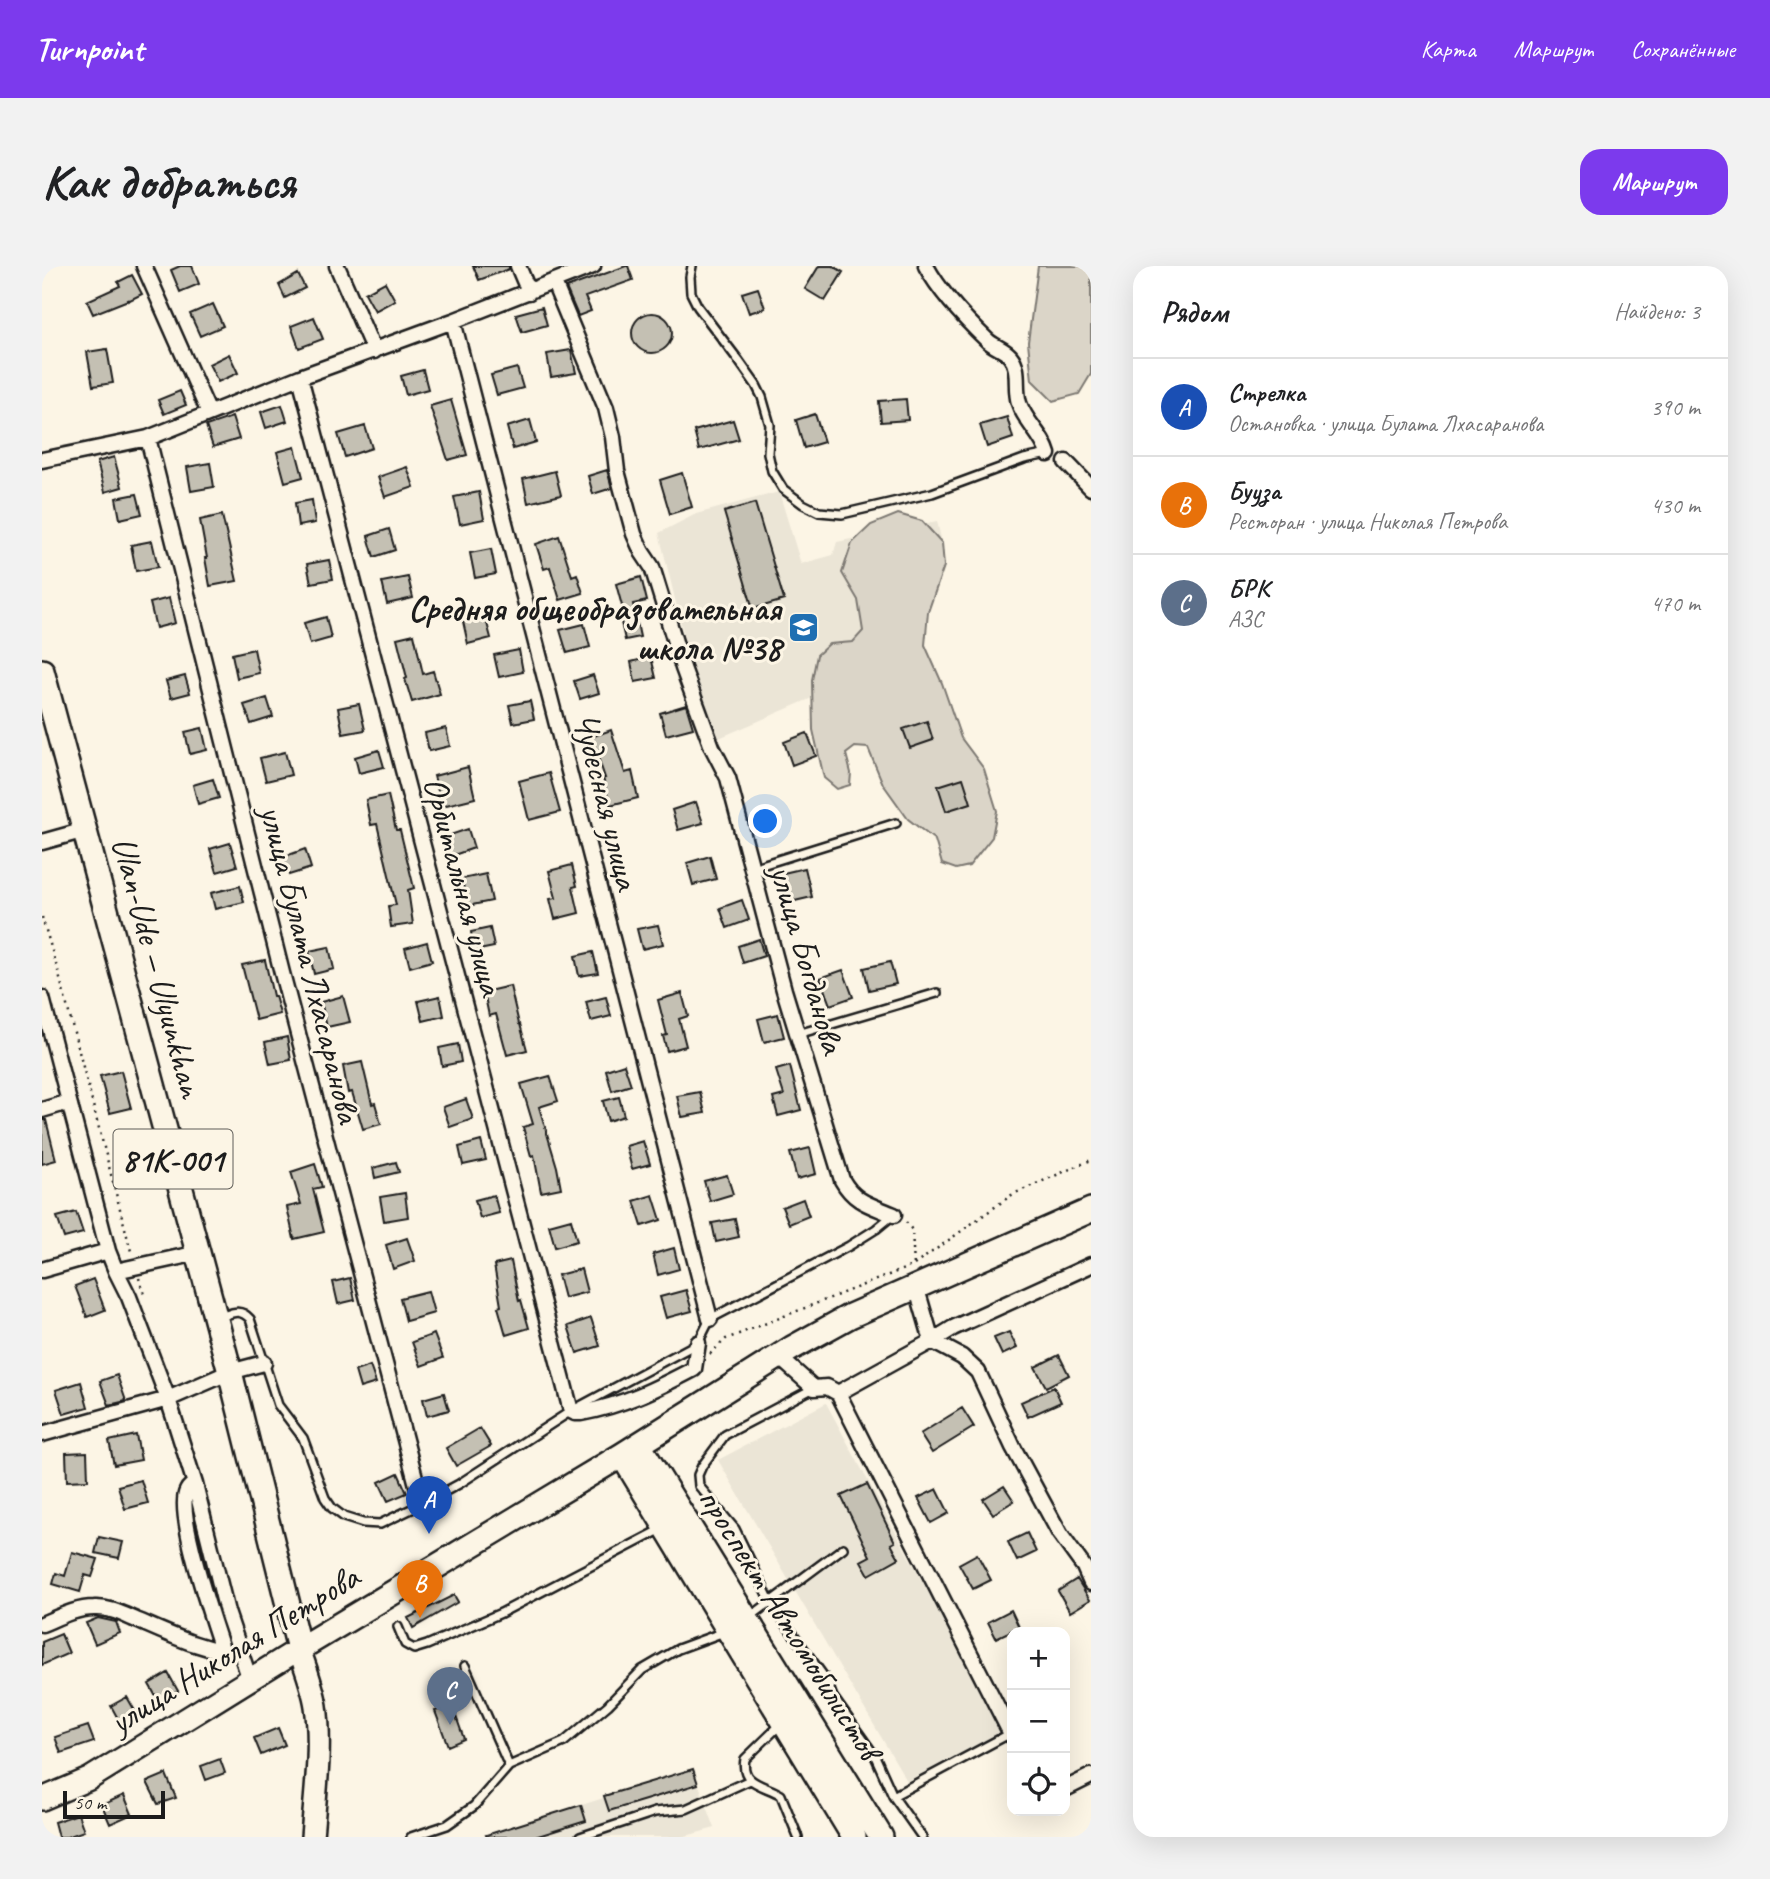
<!DOCTYPE html>
<html lang="ru">
<head>
<meta charset="utf-8">
<style>
  body { margin:0; font-family:Caveat,sans-serif; background:#f2f2f2; color:#202124 }
  .controls { position:absolute; right:21px; bottom:21px; display:grid; overflow:hidden; border-radius:14px; box-shadow:0 7px 28px #0002 }
  .controls button { width:63px; height:63px; display:grid; place-items:center; padding:0; border:0; border-bottom:2px solid #e0e0e0; background:#fff; color:#202124; font:35px sans-serif }
  .scale { position:absolute; left:21px; bottom:18px; width:102px; box-sizing:border-box; padding-left:7px; border:4px solid #1c1c1c; border-top:0; font-size:19px; line-height:24px; white-space:nowrap; color:#1c1c1c; -webkit-text-stroke:5px #fcf5e5; paint-order:stroke }
  .you { position:absolute; left:724px; top:556px; width:24px; height:24px; margin:-18px; border:5px solid #fff; border-radius:50%; background:#1a73e8; box-shadow:0 0 0 10px #1a73e833 }
  .badge { display:grid; place-items:center; width:46px; height:46px; border-radius:50%; background:#7c3aed; color:#fff; font-size:23px; font-weight:700 }
  .pin { position:absolute; translate:-50% -58px; filter:drop-shadow(0 2px 4px #0008) }
  .pin::after { content:''; position:absolute; top:37px; width:24px; height:21px; background:inherit; clip-path:polygon(0 0,100% 0,50% 100%) }
  .list { margin:0; padding:0; list-style:none }
  h2 { display:flex; justify-content:space-between; align-items:center; height:91px; margin:0; padding:0 28px; font-size:30px }
  h2 small { font-size:23px; font-weight:400; color:#757577 }
  .list li { display:grid; grid-template-columns:46px 1fr auto; gap:21px; align-items:center; box-sizing:border-box; height:98px; padding:0 28px; border-top:2px solid #e0e0e0 }
  .list b { display:block; font-size:26px; white-space:nowrap }
  .list p { margin:0; font-size:23px; white-space:nowrap; color:#757577 }
  .list em { font-size:23px; font-style:normal; color:#757577 }
  .icon { flex:none; width:38px; height:38px; fill:none; stroke:currentColor; stroke-width:2; stroke-linecap:round; stroke-linejoin:round }
  .map { position:relative; flex:none; width:1049px; height:1571px; overflow:hidden; border-radius:21px }
  header { display:flex; align-items:center; gap:42px; box-sizing:border-box; height:98px; padding:0 35px; background:#7c3aed; color:#fff }
  header strong { font-size:33px }
  nav { display:flex; gap:38px; margin-inline-start:auto; font-size:24px }
  .intro { display:flex; align-items:center; justify-content:space-between; box-sizing:border-box; height:168px; padding:0 42px }
  h1 { margin:0; font-size:49px }
  .button { padding:18px 32px; border-radius:21px; background:#7c3aed; color:#fff; font-size:24px; font-weight:700 }
  main { display:flex; gap:42px; padding:0 42px }
  aside { flex:1; background:#fff; border-radius:21px; box-shadow:0 7px 28px #0002 }
  .map>svg:first-child { display:block }
</style>
</head>
<body>
<header>
<strong>Turnpoint</strong>
<nav><a>Карта</a><a>Маршрут</a><a>Сохранённые</a></nav>
</header>
<div class="intro"><h1>Как добраться</h1><a class="button">Маршрут</a></div>
<main>
<div class="map">
<svg width="1049" height="1571" viewBox="0 0 1049 1571">
  <rect width="100%" height="100%" fill="#fcf5e5"/>
  <filter id="ink" filterUnits="userSpaceOnUse"><feTurbulence type="fractalNoise" baseFrequency=".0143" numOctaves="2"/><feDisplacementMap in="SourceGraphic" scale="14" xChannelSelector="R" yChannelSelector="G"/><feConvolveMatrix kernelMatrix="1 2 1 2 8 2 1 2 1" color-interpolation-filters="sRGB"/></filter>
  <g filter="url(#ink)">
    <path fill="#ebe5d6" d="M737,226L759,298L791,289L795,276L895,255L900,277L902,300L886,346L883,379L793,422L677,472L650,403L617,267L654,248Z
      M784,1137L961,1465L865,1515L676,1194Z
      M651,1503L673,1562L640,1571H441Z"/>
    <path fill="#dbd5c8" stroke="#7c7872" stroke-width="2" d="M996,0H1049V108L1037,128L1011,135L990,114L986,76Z
      M856,248L880,255L900,277L902,300L886,346L883,379L900,417L919,472L942,503L955,545L950,571L927,600L914,603L900,598L893,574L866,553L841,518L826,482L813,481L804,488L809,507L808,519L795,523L782,512L771,464L770,414L775,389L787,378L811,376L821,365L816,334L800,307L810,277L829,259Z"/>
    <path fill="#c4c0b3" stroke="#1c1c1c" stroke-width="2" d="M138,0H150L157,18L138,26L129,4Z
      M431,0H467V3L437,14Z
      M584,0H586L591,14L543,31L549,45L536,50L524,22Z
      M777,0H791L801,6L783,35L763,23Z
      M256,8L263,22L243,32L237,19Z
      M90,9L100,28L86,35V34L51,48L45,35L78,20L76,16Z
      M343,16L353,34L333,45L323,27Z
      M716,22L723,42L707,47L700,27Z
      M171,38L181,60L158,70L148,48Z
      M500,41L505,59L480,66L474,48Z
      M590 67a20 20 0 1 1 40 0a20 20 0 1 1-40 0Z
      M272,51L281,73L257,82L249,60Z
      M65,83L71,117L51,120L45,86Z
      M529,84L534,107L509,111L505,88Z
      M187,88L196,107L176,116L167,98Z
      M475,102L481,122L455,129L449,109Z
      M381,104L386,123L364,129L359,110Z
      M138,125L144,139L122,148L116,134Z
      M864,133L866,154L839,156L837,135Z
      M409,134L425,189L406,194L388,140Z
      M240,139L245,155L224,162L219,146Z
      M773,148L782,176L762,182L754,154Z
      M190,151L197,173L171,181L164,160Z
      M965,151L971,172L945,181L938,159Z
      M488,154L494,176L471,183L465,161Z
      M691,154L697,173L657,184L652,165Z
      M323,160L330,182L303,191L296,168Z
      M253,181L261,211L243,216L235,186Z
      M72,191L80,221L63,226L55,196Z
      M168,197L172,221L149,225L145,201Z
      M365,201L372,221L343,231L336,211Z
      M565,204L570,222L551,228L546,210Z
      M513,205L519,229L486,237L481,213Z
      M640,207L650,241L628,248L618,214Z
      M437,226L442,253L418,258L412,231Z
      M95,228L100,248L78,253L74,232Z
      M270,234L273,257L256,260L253,237Z
      M713,237L742,334L711,343L682,246Z
      M180,249L195,315L168,320L163,292H165L158,254Z
      M347,263L353,284L332,291L326,270Z
      M517,270L530,310L535,308L541,327L518,334L508,301L502,303L494,278Z
      M110,275L116,301L94,305L89,279Z
      M449,283L454,308L433,312L428,287Z
      M287,294L291,313L269,317L265,298Z
      M366,311L371,332L345,338L340,316Z
      M599,311L605,335L591,338L598,371L583,374L578,352L583,351L574,318Z
      M127,332L133,357L114,362L108,337Z
      M442,346L449,372L426,378L420,351Z
      M284,351L289,372L268,378L262,357Z
      M542,358L548,381L525,387L518,364Z
      M372,368L381,408L391,405L398,428L370,436L363,413L365,412L355,372Z
      M212,383L217,407L195,412L190,388Z
      M477,384L481,406L457,411L452,389Z
      M609,391L614,412L593,416L589,396Z
      M551,409L557,427L538,433L532,415Z
      M143,410L148,427L129,432L124,415Z
      M225,432L231,451L209,458L202,439Z
      M488,435L492,453L471,457L467,439Z
      M317,438L323,464L301,468L296,442Z
      M644,439L651,462L624,469L618,447Z
      M885,455L891,474L868,482L861,463Z
      M160,462L165,484L148,488L143,466Z
      M404,462L408,480L387,485L383,467Z
      M569,464L583,507L590,505L596,532L568,539L561,512H563L549,471Z
      M765,467L774,490L750,499L742,476Z
      M337,484L342,501L317,507L313,491Z
      M243,486L249,509L224,515L218,492Z
      M426,501L433,532L400,540L392,510Z
      M507,507L518,546L487,554L477,515Z
      M921,512L929,537L904,545L896,520Z
      M171,513L177,532L156,538L151,519Z
      M346,529L354,564H358L372,622L366,624L371,658L349,661L346,640L354,639L335,558L329,559L324,534Z
      M654,536L661,557L636,564L630,544Z
      M426,563L432,582L409,590L402,571Z
      M188,577L195,600L175,606L168,583Z
      M263,583L269,602L247,609L241,591Z
      M668,590L674,613L651,619L645,597Z
      M530,599L535,620L531,621L537,647L513,653L508,633L514,632L507,605Z
      M763,602L770,631L744,637L737,608Z
      M444,608L450,635L425,640L420,613Z
      M198,620L202,636L173,643L169,627Z
      M700,634L707,654L685,662L678,642Z
      M616,659L621,678L600,683L595,663Z
      M448,662L452,681L432,685L429,666Z
      M717,673L722,690L701,697L696,680Z
      M385,676L390,695L368,701L363,682Z
      M287,681L292,703L272,708L267,685Z
      M551,686L556,707L537,710L533,690Z
      M223,694L231,730H233L238,748L214,754L200,699Z
      M848,696L854,718L827,724L822,702Z
      M801,704L811,731L788,739L778,712Z
      M468,720L477,758H478L485,784L465,789L454,748L447,750L442,726Z
      M640,727L646,750L637,753L644,780L625,785L621,770L625,769L616,734Z
      M301,730L308,756L285,761L279,736Z
      M398,730L402,750L381,755L376,735Z
      M564,731L569,750L549,755L544,736Z
      M736,748L742,771L722,776L716,753Z
      M245,771L249,794L228,798L223,776Z
      M416,778L419,796L400,800L397,782Z
      M320,796L330,838L333,837L339,858L321,863L310,826L306,827L301,800Z
      M582,798L589,819L570,825L564,804Z
      M748,800L759,844L736,850L731,832L742,829L734,804Z
      M79,805L89,842L68,847L58,810Z
      M508,810L516,835L497,841L515,901L519,922L499,926L492,889L489,890L481,861L491,858L479,818Z
      M658,826L663,847L640,851L635,830Z
      M577,831L582,850L566,855L561,835Z
      M424,833L431,853L408,861L401,841Z
      M0,854H4L14,894L0,898Z
      M439,875L444,894L421,899L417,881Z
      M601,875L608,898L590,903L584,880Z
      M768,882L774,908L755,913L748,887Z
      M354,896L357,906L333,912L331,902Z
      M273,898L280,921L271,923L282,966L252,973L245,941L259,938L249,906Z
      M685,909L691,928L668,935L662,915Z
      M363,927L366,951L342,955L338,931Z
      M452,929L457,947L438,952L433,934Z
      M611,929L619,954L600,960L592,935Z
      M761,933L767,950L747,958L740,941Z
      M34,946L41,967L22,972L15,951Z
      M529,953L535,975L513,981L507,959Z
      M693,953L697,971L674,976L670,957Z
      M365,972L373,995L351,1003L344,979Z
      M632,982L637,1003L616,1009L611,988Z
      M469,995L477,1035L479,1034L487,1062L464,1069L456,1041L459,1040L452,999Z
      M539,1003L545,1026L522,1032L516,1009Z
      M308,1012L313,1034L296,1038L291,1016Z
      M51,1013L63,1044L45,1051L33,1020Z
      M644,1024L650,1045L624,1052L618,1031Z
      M386,1025L392,1047L364,1055L358,1032Z
      M549,1052L558,1080L535,1087L526,1060Z
      M967,1066L975,1082L960,1089L952,1072Z
      M392,1068L401,1092L379,1100L370,1076Z
      M1017,1089L1027,1109L1004,1121L993,1101Z
      M328,1100L334,1117L318,1122L313,1105Z
      M75,1109L84,1135L67,1139L58,1115Z
      M39,1116L46,1141L22,1148L14,1124Z
      M1012,1121L1019,1136L986,1151L979,1136Z
      M402,1127L407,1144L385,1150L381,1133Z
      M920,1142L932,1161L890,1187L878,1168Z
      M438,1162L449,1180L414,1200L404,1182Z
      M94,1169L99,1194L72,1199L67,1175Z
      M45,1186L46,1214L25,1215L24,1187Z
      M356,1207L365,1227L346,1235L337,1216Z
      M99,1214L106,1237L83,1243L76,1220Z
      M825,1218L853,1276L849,1278L857,1292L827,1309L819,1295L828,1290L799,1230Z
      M962,1220L972,1235L951,1248L941,1233Z
      M895,1223L907,1247L889,1257L876,1232Z
      M985,1267L994,1286L975,1295L966,1276Z
      M57,1271L81,1276L77,1292L53,1287Z
      M30,1286L56,1293L50,1311L43,1309L38,1326L11,1318L14,1307L23,1310Z
      M935,1288L949,1314L931,1323L917,1298Z
      M1035,1313L1048,1334L1028,1346L1016,1325Z
      M412,1329L416,1336L371,1362L366,1352Z
      M969,1344L977,1361L954,1372L946,1356Z
      M56,1352L74,1356L78,1367L53,1378L44,1357Z
      M19,1368L27,1387L0,1399V1376Z
      M126,1407L136,1425L117,1436L107,1418Z
      M85,1431L96,1450L80,1460L69,1440Z
      M410,1439L422,1473L406,1480L393,1445Z
      M46,1460L52,1476L19,1487L13,1471Z
      M236,1462L243,1479L219,1489L212,1472Z
      M178,1493L183,1507L164,1514L159,1500Z
      M651,1503L656,1518L567,1545L562,1530Z
      M124,1508L134,1532L116,1538L105,1516Z
      M82,1529L90,1548L68,1558L60,1539Z
      M539,1539L544,1555L493,1571H445L444,1569Z
      M36,1548L42,1565L25,1571H16L12,1556Z"/>
    <g fill="none" stroke-linecap="round" stroke-linejoin="round">
      <defs>
        <path id="service" d="M650,0L648,11L649,27L656,41L697,95L714,119L720,131L728,159L726,187L730,205L741,223L761,238L777,246L800,248L890,227L982,193L1006,188
          M710,602L854,557
          M756,768L895,727
          M178,1051C190,1047 198,1042 208,1053L236,1139L261,1172L283,1232L290,1242L302,1251L321,1257L338,1258L380,1238L417,1218L529,1145L656,1077L668,1053L807,980L834,963L851,949
          M772,1122L683,1169L660,1200L656,1209L657,1220L693,1263L729,1337L785,1415L791,1431L833,1490L851,1530L880,1571
          M708,1351L801,1282
          M356,1361L363,1378L372,1383L385,1379L459,1347L620,1263
          M423,1400L467,1500
          M739,1458L703,1493C698,1519 724,1519 739,1529L756,1571
          M851,1530L969,1467
          M369,1571L405,1559L432,1540L467,1500L522,1476L566,1439L600,1404L636,1383L682,1366
          M538,1571L613,1546L644,1543L708,1514"/>
        <path id="minor" d="M102,0L167,147
          M295,0L332,85
          M476,0L487,26
          M884,0C899,28 923,53 946,75C953,81 962,83 968,90C979,103 972,121 977,137C983,156 1001,169 1006,188
          M512,17L564,142L571,171L575,205L592,268L600,286L610,301L641,402L670,481L686,512L742,724L800,914C813,937 829,939 852,949
          M411,55L668,1053
          M258,111L529,1145L533,1147H539C582,1139 614,1123 652,1103L656,1077
          M106,172L240,707L380,1238
          M0,194L106,172L258,111L411,55L551,0
          M1024,196L1049,222
          M0,576L43,564
          M0,732L66,985L74,1005L87,1031L126,1133L153,1218C149,1220 147,1221 145,1225C133,1247 172,1358 181,1386
          M0,844L27,836
          M0,1004L66,985
          M74,1005L156,987
          M874,1020L890,1075L911,1062L1049,999
          M737,1091L772,1122L785,1121L796,1127
          M0,1168L126,1133L188,1106L222,1097
          M153,1218L185,1346L208,1414
          M0,1358C17,1351 34,1342 52,1342C69,1341 84,1350 99,1356C129,1369 167,1387 199,1387
          M970,1470L796,1127L890,1075L920,1091L936,1106L971,1181L1018,1268L1042,1301L1049,1317
          M1023,1523L1049,1510"/>
        <path id="secondary" d="M0,1533L47,1513L257,1383C263,1401 271,1421 274,1440C280,1482 273,1529 270,1571"/>
        <path id="primary" d="M0,405L188,1106L257,1383L580,1189L750,1082L808,1050L1049,944
          M597,1179L839,1571
          M580,1189L812,1571"/>
      </defs>
      <use href="#service" stroke="#1c1c1c" stroke-width="12"/>
      <use href="#minor" stroke="#1c1c1c" stroke-width="19"/>
      <use href="#secondary" stroke="#1c1c1c" stroke-width="26"/>
      <use href="#primary" stroke="#1c1c1c" stroke-width="28"/>
      <path stroke="#1c1c1c" stroke-width="2.5" stroke-dasharray="2 5" stroke-linecap="butt" d="M0,651L16,705L90,989
        M864,956L870,964L872,1000
        M97,1012L102,1029
        M668,1088L684,1073L872,999L971,928L1049,894"/>
      <use href="#service" stroke="#fcf5e5" stroke-width="7"/>
      <use href="#minor" stroke="#fcf5e5" stroke-width="14"/>
      <use href="#secondary" stroke="#fcf5e5" stroke-width="21"/>
      <use href="#primary" stroke="#fcf5e5" stroke-width="23"/>
    </g>
  </g>
  <defs>
    <symbol id="school-square" viewBox="-11 -11 22 22"><rect x="-9" y="-9" width="18" height="18" rx="4" fill="#1f6fb2" stroke="#fcf5e5"/><path d="M0-5L7-2L0 1L-7-2ZM-4 1L0 2.5L4 1V4Q0 6-4 4Z" fill="#fff"/></symbol>
  </defs>
  <g fill-rule="evenodd">
    <use href="#school-square" x="744" y="344" width="35" height="35"/>
  </g>
  <g text-anchor="middle" stroke-width="6" stroke-linejoin="round" paint-order="stroke">
    <rect fill="#fcf5e5" stroke="#5f5d58" stroke-width="2" x="71.5" y="863.5" width="119" height="59" rx="5"/>
    <g font-size="33" font-weight="bold" fill="#1c1c1c">
      <text x="131" y="905">81К-001</text>
    </g>
    <g font-size="35" font-weight="bold" fill="#1c1c1c" stroke="#fcf5e5" text-anchor="end">
      <text x="739" y="354">Средняя общеобразовательная<tspan x="739" dy="40">школа №38</tspan></text>
    </g>
    <g font-size="35" fill="#1c1c1c" stroke="#fcf5e5">
      <text transform="translate(565 535) rotate(76)" y="12">Чудесная улица</text>
      <text transform="translate(422 620) rotate(75)" y="12">Орбитальная улица</text>
      <text transform="translate(766 693) rotate(74)" y="12">улица Богданова</text>
      <text transform="translate(269 698) rotate(76)" y="12">улица Булата Лхасаранова</text>
      <text transform="translate(116 701) rotate(75)" y="12">Ulan-Ude — Ulyunkhan</text>
      <text transform="translate(748 1357) rotate(58)" y="12">проспект Автомобилистов</text>
      <text transform="translate(192 1383) rotate(-32)" y="12">улица Николая Петрова</text>
    </g>
  </g>
</svg>
<div class="controls">
<button>+</button>
<button>−</button>
<button><svg class="icon" aria-label="locate" viewBox="0 0 24 24"><circle cx="12" cy="12" r="6"/><path d="M12 2v4M12 18v4M2 12h4M18 12h4"/></svg></button>
</div>
<div class="scale">50 m</div>
<div class="you"></div>
<div class="pin badge" style="left:387px;top:1268px;background:#1a4fb4">A</div>
<div class="pin badge" style="left:378px;top:1352px;background:#e8710a">B</div>
<div class="pin badge" style="left:408px;top:1459px;background:#5c6f8a">C</div>
</div>
<aside>
<h2>Рядом<small>Найдено: 3</small></h2>
<ul class="list">
<li><span class="badge" style="background:#1a4fb4">A</span><div><b>Стрелка</b><p>Остановка · улица Булата Лхасаранова</p></div><em>390 m</em></li>
<li><span class="badge" style="background:#e8710a">B</span><div><b>Бууза</b><p>Ресторан · улица Николая Петрова</p></div><em>430 m</em></li>
<li><span class="badge" style="background:#5c6f8a">C</span><div><b>БРК</b><p>АЗС</p></div><em>470 m</em></li>
</ul>
</aside>
</main>
</body>
</html>
